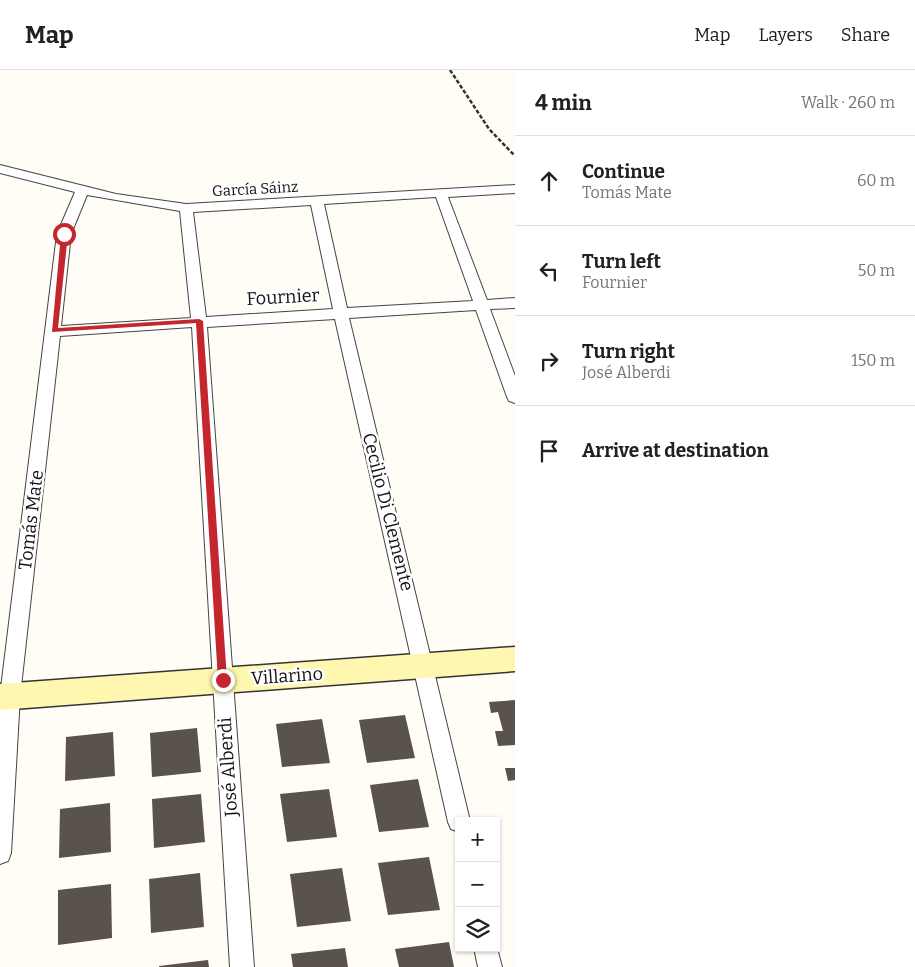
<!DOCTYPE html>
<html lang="en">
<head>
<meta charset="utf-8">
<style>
  body { margin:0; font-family:Bitter,serif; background:#f2f2f2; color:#202124 }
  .controls { position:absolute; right:15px; bottom:15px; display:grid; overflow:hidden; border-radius:0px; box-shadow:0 1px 4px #0004 }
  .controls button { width:45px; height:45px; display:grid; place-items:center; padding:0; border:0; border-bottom:1px solid #e0e0e0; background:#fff; color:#202124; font:25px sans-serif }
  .stop { position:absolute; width:15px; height:15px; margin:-11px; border:4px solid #c4262e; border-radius:50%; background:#fff }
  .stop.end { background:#c4262e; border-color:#fff; box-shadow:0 1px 5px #0008 }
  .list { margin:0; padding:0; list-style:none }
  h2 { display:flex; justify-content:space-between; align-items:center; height:65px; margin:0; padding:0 20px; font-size:21px }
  h2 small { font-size:16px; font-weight:400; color:#757577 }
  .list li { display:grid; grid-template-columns:32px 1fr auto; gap:15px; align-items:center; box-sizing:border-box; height:90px; padding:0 20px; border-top:1px solid #e0e0e0 }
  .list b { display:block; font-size:19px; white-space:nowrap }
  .list p { margin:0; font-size:16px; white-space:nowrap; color:#757577 }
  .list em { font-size:16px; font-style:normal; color:#757577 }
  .icon { flex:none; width:28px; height:28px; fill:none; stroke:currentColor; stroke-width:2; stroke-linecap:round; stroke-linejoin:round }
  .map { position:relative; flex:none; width:515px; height:897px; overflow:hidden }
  header { display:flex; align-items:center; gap:30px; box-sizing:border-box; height:70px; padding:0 25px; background:#fff; border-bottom:1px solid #e0e0e0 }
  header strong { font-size:24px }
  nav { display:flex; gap:28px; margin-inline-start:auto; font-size:18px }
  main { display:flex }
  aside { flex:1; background:#fff }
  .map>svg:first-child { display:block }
</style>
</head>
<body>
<header>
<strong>Map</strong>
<nav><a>Map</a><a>Layers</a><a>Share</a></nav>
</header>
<main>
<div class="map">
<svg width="515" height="897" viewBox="0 0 515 897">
  <rect width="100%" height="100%" fill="#fffdf5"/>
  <path fill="#5a524d" d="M515,630V675L498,676L495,661H503L498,642L491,643L489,632Z
    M405,645L415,688L367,693L359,650Z
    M322,649L330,693L282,697L276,654Z
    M197,658L201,702L152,707L150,663Z
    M113,662L115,706L65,711L66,667Z
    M505,698H515V710L508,711Z
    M418,709L429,757L379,762L370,715Z
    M329,719L337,767L287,772L280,724Z
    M201,724L205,772L154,778L152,729Z
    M110,733L111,782L59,788L60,739Z
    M429,787L440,840L388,845L378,793Z
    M342,798L351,851L297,857L290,804Z
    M200,803L204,857L151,863L149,809Z
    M111,814L112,868L58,875V820Z
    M449,872L454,897H399L395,879Z
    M345,878L348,897H293L291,884Z
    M208,890L209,897H159V896Z"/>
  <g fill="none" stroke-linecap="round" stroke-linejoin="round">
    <defs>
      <path id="street" d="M0,95L116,124L186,134L515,115V123L448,127L487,230L515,228V238L490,239L515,306V333L509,331L507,327L476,240L349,248L470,751H459V762L451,759L448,752L335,249L207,257L254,897H230L192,257L60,266L20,626L11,783L8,791L0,794V626L57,164L75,122L0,103ZM87,125L180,141L191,248L61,256L71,164ZM436,127L473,231L347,238L324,134ZM311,135L333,239L206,247L193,142Z
        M496,874L502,897H478L474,878H496Z"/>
      <path id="secondary" d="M515,577V601L0,640V614Z"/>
    </defs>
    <use href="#street" stroke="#444" stroke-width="2"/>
    <use href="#secondary" stroke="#333" stroke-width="3"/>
    <path stroke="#333" stroke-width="2.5" stroke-dasharray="4 2" stroke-linecap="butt" d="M450,0L489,59L515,86"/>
    <use href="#street" fill="#fff" fill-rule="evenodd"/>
    <use href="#secondary" fill="#fff6b0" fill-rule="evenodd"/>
  </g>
  <path fill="#c4262e" d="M64,162L68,164L58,258L199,249L203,251L227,610L223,614L218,610L196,253L52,262L61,164Z"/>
  <g text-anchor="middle" stroke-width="5" stroke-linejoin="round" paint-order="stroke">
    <g font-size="15" fill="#111" stroke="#fff">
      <text transform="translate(255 119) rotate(-3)" y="5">García Sáinz</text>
    </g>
    <g font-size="18" fill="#111" stroke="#fff">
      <text transform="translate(283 227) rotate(-3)" y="6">Fournier</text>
      <text transform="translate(388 442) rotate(76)" y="6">Cecilio Di Clemente</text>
      <text transform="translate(31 450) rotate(-83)" y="6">Tomás Mate</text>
      <text transform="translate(287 606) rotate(-4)" y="6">Villarino</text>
      <text transform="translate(228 697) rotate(-94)" y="6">José Alberdi</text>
    </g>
  </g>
</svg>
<div class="controls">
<button>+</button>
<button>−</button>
<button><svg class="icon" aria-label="layers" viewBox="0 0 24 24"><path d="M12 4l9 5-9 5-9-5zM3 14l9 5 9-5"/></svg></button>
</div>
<div class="stop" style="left:64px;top:164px"></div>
<div class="stop end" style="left:223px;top:610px"></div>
</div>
<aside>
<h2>4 min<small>Walk · 260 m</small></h2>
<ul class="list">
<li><svg class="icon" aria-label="ahead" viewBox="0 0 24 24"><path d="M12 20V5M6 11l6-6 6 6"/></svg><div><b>Continue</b><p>Tomás Mate</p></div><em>60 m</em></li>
<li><svg class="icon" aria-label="left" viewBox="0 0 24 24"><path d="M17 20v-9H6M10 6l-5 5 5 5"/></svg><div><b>Turn left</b><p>Fournier</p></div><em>50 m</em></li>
<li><svg class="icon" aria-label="right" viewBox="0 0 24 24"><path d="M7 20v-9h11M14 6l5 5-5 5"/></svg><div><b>Turn right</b><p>José Alberdi</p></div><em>150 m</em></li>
<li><svg class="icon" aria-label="arrive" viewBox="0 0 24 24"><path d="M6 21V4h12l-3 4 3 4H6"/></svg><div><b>Arrive at destination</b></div></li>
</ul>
</aside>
</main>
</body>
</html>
